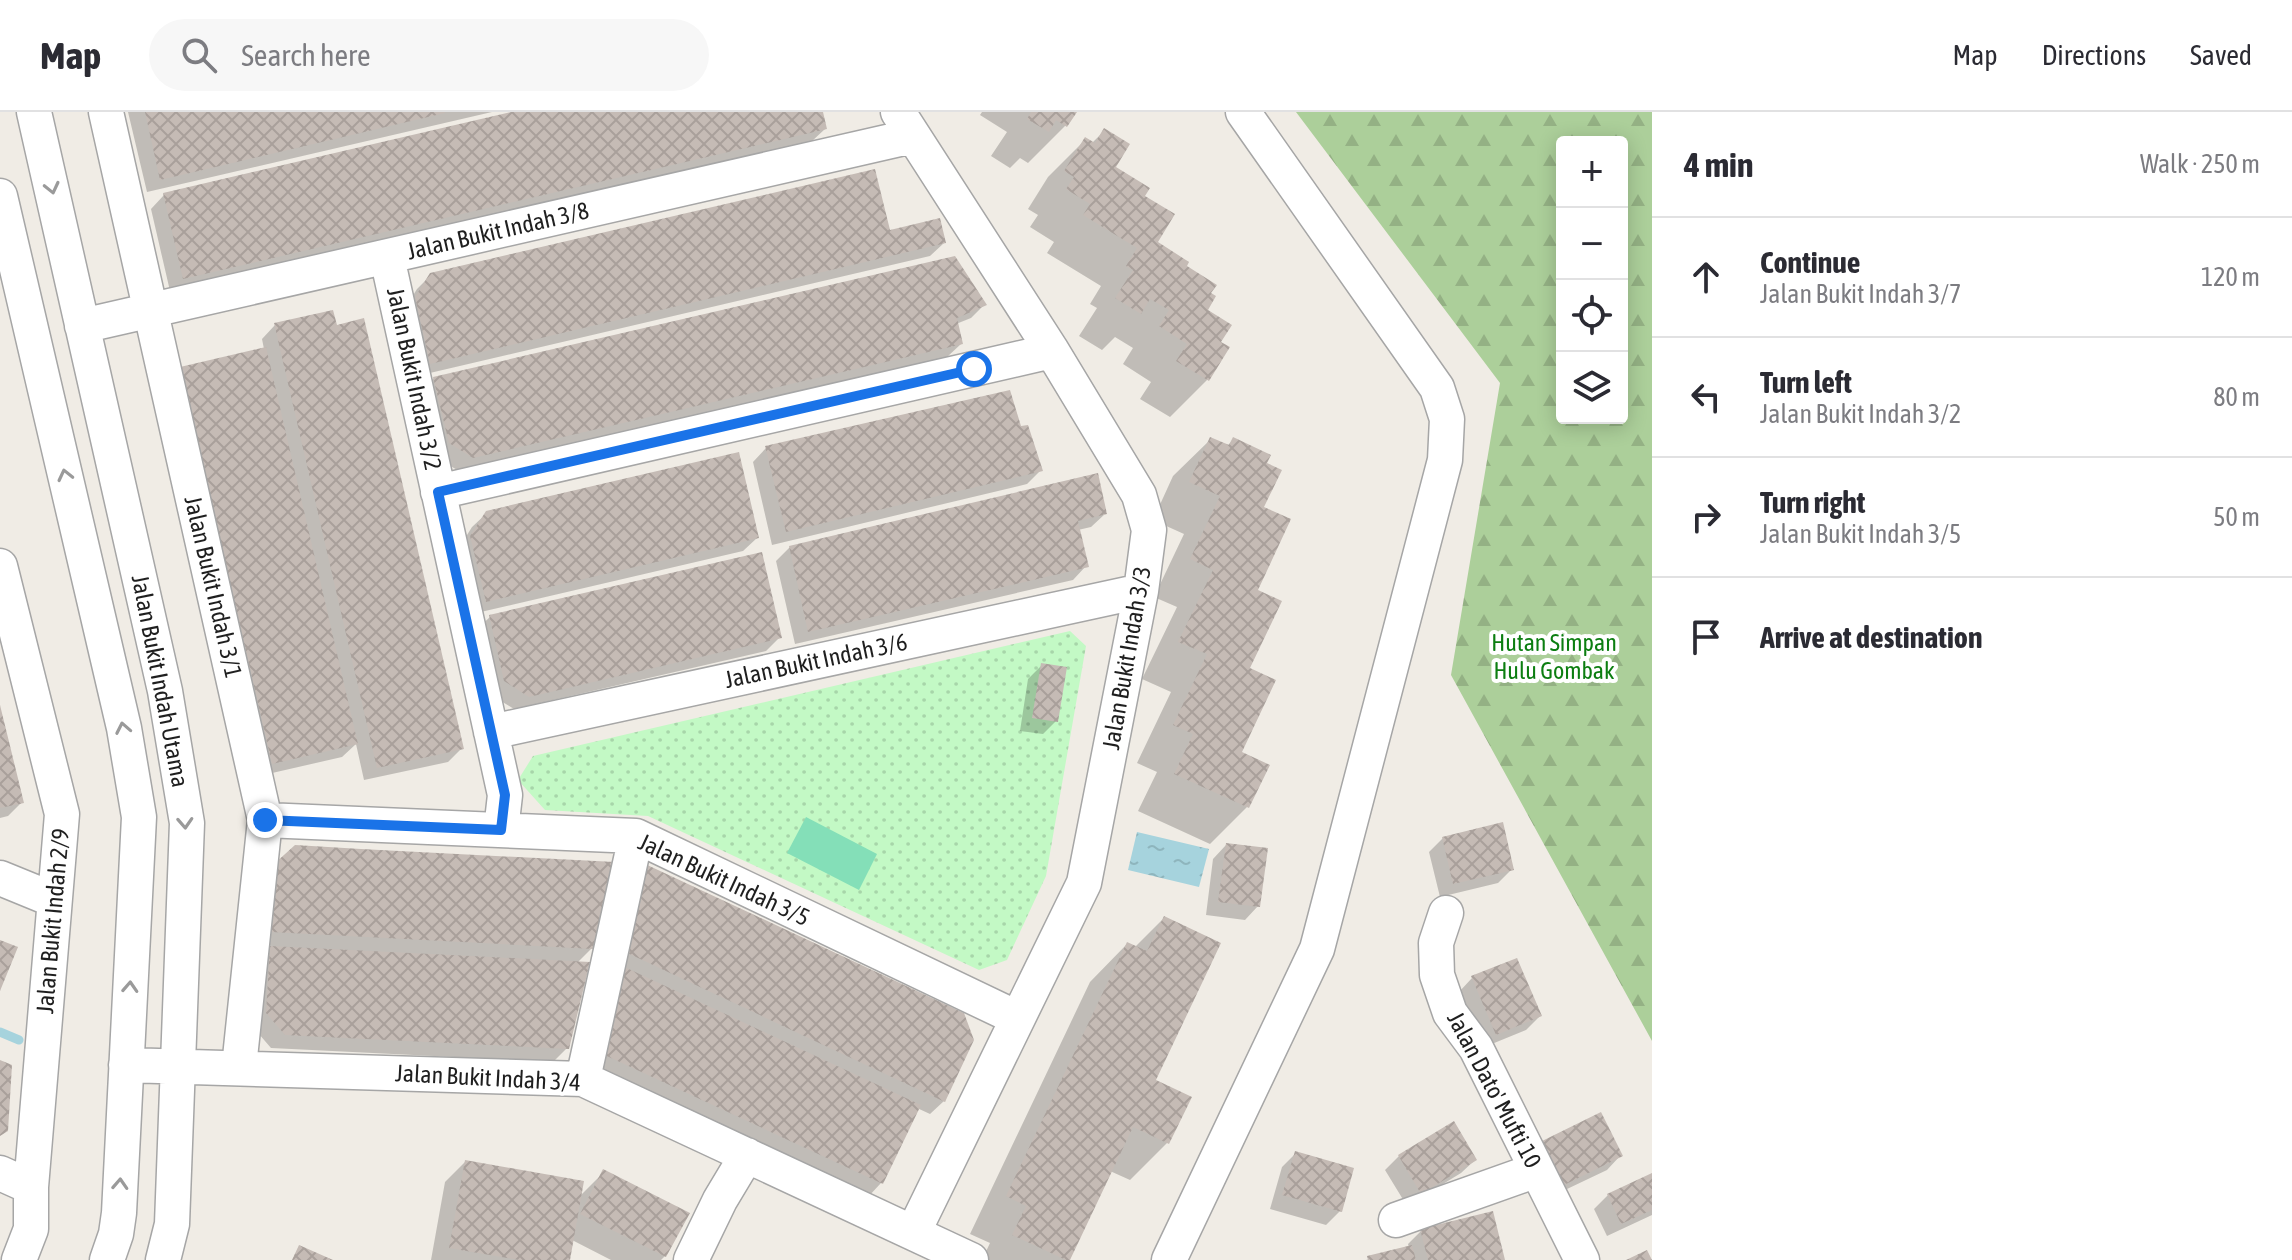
<!DOCTYPE html>
<html lang="en">
<head>
<meta charset="utf-8">
<style>
  body { margin:0; font-family:"Asap Condensed",sans-serif; background:#f7f7f7; color:#2b2b33 }
  .controls { position:absolute; right:24px; top:24px; display:grid; overflow:hidden; border-radius:8px; box-shadow:0 4px 20px #0003 }
  .controls button { width:72px; height:72px; display:grid; place-items:center; padding:0; border:0; border-bottom:2px solid #e1e1e2; background:#fff; color:#2b2b33; font:40px sans-serif }
  .stop { position:absolute; width:24px; height:24px; margin:-18px; border:6px solid #1a73e8; border-radius:50%; background:#fff }
  .stop.end { background:#1a73e8; border-color:#fff; box-shadow:0 2px 8px #0008 }
  .list { margin:0; padding:0; list-style:none }
  h2 { display:flex; justify-content:space-between; align-items:center; height:104px; margin:0; padding:0 32px; font-size:34px }
  h2 small { font-size:26px; font-weight:400; color:#7c7c81 }
  .list li { display:grid; grid-template-columns:52px 1fr auto; gap:24px; align-items:center; box-sizing:border-box; height:120px; padding:0 32px; border-top:2px solid #e1e1e2 }
  .list b { display:block; font-size:30px; white-space:nowrap }
  .list p { margin:0; font-size:26px; white-space:nowrap; color:#7c7c81 }
  .list em { font-size:26px; font-style:normal; color:#7c7c81 }
  .icon { flex:none; width:44px; height:44px; fill:none; stroke:currentColor; stroke-width:2; stroke-linecap:round; stroke-linejoin:round }
  .map { position:relative; flex:none; width:1652px; height:1148px; overflow:hidden }
  header { display:flex; align-items:center; gap:48px; box-sizing:border-box; height:112px; padding:0 40px; background:#fff; border-bottom:2px solid #e1e1e2 }
  header strong { font-size:38px }
  nav { display:flex; gap:44px; margin-inline-start:auto; font-size:28px }
  .search { width:560px; height:72px; background:#f7f7f7; display:flex; align-items:center; gap:20px; box-sizing:border-box; padding:0 28px; border-radius:44px; color:#7c7c81; font-size:30px }
  main { display:flex }
  aside { flex:1; background:#fff }
  .map>svg:first-child { display:block }
</style>
</head>
<body>
<header>
<strong>Map</strong>
<div class="search"><svg class="icon" aria-label="search" viewBox="0 0 24 24"><circle cx="10" cy="10" r="6"/><path d="M15 15l6 6"/></svg>Search here</div>
<nav><a>Map</a><a>Directions</a><a>Saved</a></nav>
</header>
<main>
<div class="map">
<svg width="1652" height="1148" viewBox="0 0 1652 1148">
  <defs>
    <pattern id="forest-firs" width="22" height="20" patternUnits="userSpaceOnUse" patternTransform="scale(2)"><rect width="22" height="20" fill="#accf9a"/><path d="M5 1l3.5 6h-7zM16 11l3.5 6h-7z" fill="#94b184"/></pattern>
    <pattern id="park-dots" width="8" height="8" patternUnits="userSpaceOnUse" patternTransform="scale(2)"><rect width="8" height="8" fill="#c3f9c5"/><path d="M2 2h.1M6 6h.1" fill="none" stroke="#a7d5a9" stroke-width="1.8" stroke-linecap="round"/></pattern>
    <pattern id="water-ripples" width="26" height="14" patternUnits="userSpaceOnUse" patternTransform="scale(2)"><rect width="26" height="14" fill="#a6d3dd"/><path d="M2 4q2-2 4 0t4 0M15 11q2-2 4 0t4 0" fill="none" stroke="#8eb5bd"/></pattern>
    <pattern id="building-cross-hatch" width="8" height="8" patternUnits="userSpaceOnUse" patternTransform="scale(2)"><rect width="8" height="8" fill="#c5bbb5"/><path d="M0 0l8 8M0 8l8-8" fill="none" stroke="#a9a09b"/></pattern>
  </defs>
  <rect width="100%" height="100%" fill="#f0ece5"/>
  <path fill="url(#forest-firs)" fill-rule="evenodd" d="M1296,0H1652V929L1451,563L1500,271ZM1562,30H1622V306H1562Z"/>
  <path fill="url(#park-dots)" d="M1070,519L1086,534L1046,764L1007,848L979,858L648,704L545,698L518,668L533,644Z"/>
  <path fill="#84dfb8" d="M806,705L877,742L859,778L787,741Z"/>
  <path fill="url(#water-ripples)" d="M1137,720L1209,737L1199,775L1128,758Z"/>
  <path fill="#0003" d="M128,0H492L147,80Z
    M520,0H821L825,17L811,30L170,179L151,97L164,83Z
    M982,0H1074L1065,14L1028,51L1020,46L1010,56L991,44L1007,20L980,3Z
    M1104,19L1113,55L1142,85L1155,131L1184,155L1208,182L1205,199L1218,231L1227,236L1207,268L1170,305L1140,287L1151,270L1123,252L1133,236L1115,225L1102,238L1079,224L1097,196L1090,192L1101,174L1047,141L1054,130L1030,115L1038,103L1028,97L1048,65L1085,28L1091,32Z
    M889,120L944,131L930,144L417,264L402,201L417,177L431,163Z
    M985,192L971,206L956,212L961,232L947,245L459,359L435,345L420,280L434,266Z
    M275,213L462,636L448,650L364,668L356,632L342,645L259,664L167,270L264,237L262,227Z
    M1019,316L1041,358L1027,372L772,433L753,350L766,336Z
    M1211,327L1227,334L1233,328L1264,352L1240,641L1247,695L1210,732L1138,699L1157,660L1137,651L1171,580L1142,567L1177,495L1154,485L1184,422L1153,408L1173,364Z
    M487,401L757,426L743,439L472,502L457,439L472,415Z
    M1105,402L1091,415L1078,418L1086,454L1073,468L795,532L776,449L790,435Z
    M490,505L780,525L766,539L514,597L491,583L476,518Z
    M1042,553L1056,609L1043,622L1020,619L1028,567Z
    M0,597L22,690L8,704L0,706Z
    M1443,726L1512,757L1498,771L1440,785L1429,740Z
    M1226,733L1258,794L1245,808L1206,803L1213,747Z
    M643,754L944,989L930,1002L917,996L881,1071L868,1085L584,953Z
    M261,768L592,836L576,852L567,936L553,950L271,936L253,915L257,850L272,834L258,833Z
    M1164,806L1153,969L1168,1030L1130,1068L1110,1059L1068,1148H982L990,1131L970,1122L1090,870L1127,832L1134,836Z
    M1472,866L1540,904L1526,918L1482,936L1459,880Z
    M1296,1041L1340,1099L1326,1113L1270,1097L1282,1055Z
    M1399,1044L1475,1048L1461,1061L1407,1094L1385,1058Z
    M1620,1044L1607,1058L1546,1087L1526,1046Z
    M465,1050L580,1084L604,1060L665,1144L661,1148H611L572,1128L568,1148H431L445,1070Z
    M1652,1063V1103L1607,1124L1594,1097L1608,1083Z
    M1421,1119L1503,1148H1366L1409,1136L1408,1132Z"/>
  <g fill="none" stroke-linecap="round" stroke-linejoin="round">
    <path stroke="#a6d3dd" stroke-width="9" d="M0,920L19,928"/>
  </g>
  <path fill="url(#building-cross-hatch)" d="M145,0H445V1L160,68Z
    M511,0H823L827,17L183,167L163,81Z
    M1031,0H1077L1067,15L1056,8L1049,20L1027,7Z
    M1104,16L1130,32L1116,55L1150,76L1145,84L1175,102L1158,130L1189,150L1187,154L1217,173L1211,181L1216,184L1208,198L1232,213L1221,230L1230,235L1209,269L1176,249L1187,232L1159,214L1169,198L1150,187L1141,202L1115,186L1133,158L1126,154L1137,136L1083,103L1090,92L1066,77L1074,65L1064,59L1085,25L1095,31Z
    M875,57L890,118L940,106L946,131L430,252L415,185L430,161Z
    M955,144L987,193L957,206L963,232L473,346L449,331L433,265Z
    M333,198L337,213L364,206L464,637L377,656L274,211Z
    M266,235L358,632L272,652L180,255Z
    M1010,278L1021,314L1028,313L1043,359L786,420L765,334Z
    M1210,325L1229,333L1233,325L1271,343L1267,351L1282,358L1264,395L1291,407L1258,478L1282,489L1250,556L1276,568L1242,640L1270,653L1249,696L1174,662L1193,622L1173,613L1207,542L1178,530L1213,458L1190,447L1220,384L1189,370Z
    M739,340L759,426L486,490L470,424L486,399Z
    M1098,361L1107,402L1078,409L1089,455L808,520L789,434Z
    M762,440L782,526L529,585L504,569L489,503Z
    M1041,551L1067,555L1058,610L1032,606Z
    M0,593L24,691L0,696Z
    M1503,710L1514,758L1453,772L1442,725Z
    M1226,731L1268,736L1260,795L1218,790Z
    M295,733L361,737L615,750L593,837L271,820L274,752Z
    M643,751L964,901L974,928L945,990L621,838Z
    M1164,804L1221,831L1156,968L1192,985L1169,1032L1133,1015L1070,1148H1066L1012,1123L1026,1094L1006,1084L1127,830L1147,839Z
    M0,828L18,835L0,879Z
    M270,834L491,845L590,850L569,937L324,925L285,923L266,901Z
    M1517,846L1542,904L1496,923L1471,864Z
    M618,852L921,993L883,1072L596,939Z
    M0,948L12,953L8,1019L0,1024Z
    M1601,1000L1623,1044L1560,1075L1538,1031Z
    M1454,1009L1477,1048L1421,1082L1398,1043Z
    M1295,1039L1354,1056L1342,1100L1282,1083Z
    M465,1048L584,1069L570,1148H519L449,1136Z
    M603,1057L690,1101L666,1145L580,1102Z
    M1652,1061V1098L1621,1112L1607,1082Z
    M1493,1099L1505,1148H1428L1420,1117Z
    M299,1133L333,1148H292Z
    M1412,1133L1416,1148H1368L1367,1144Z
    M1647,1138L1652,1148H1626Z"/>
  <g fill="none" stroke-linecap="round" stroke-linejoin="round">
    <defs>
      <path id="minor" d="M34,0L165,579L187,711L172,1112L163,1148
        M106,0L265,708L239,955
        M898,0L1052,239L1139,383L1149,418L1141,479L1084,771L913,1121
        M0,84L124,616L139,705L119,1101L116,1122L107,1148
        M387,145L505,683L501,718
        M82,214L913,24
        M438,380L1052,239
        M0,454L62,702L31,1075V1117L19,1148
        M491,620L1141,479
        M265,708L636,724L1017,906
        M0,766L54,788
        M1446,801L1436,831L1437,863L1450,901L1476,936L1582,1148
        M126,953L583,967L971,1148
        M583,967L636,724
        M0,1061L31,1075
        M1396,1108L1537,1058
        M691,1148L720,1088L747,1043
        M1169,1148L1317,837L1445,348L1447,307L1437,276L1243,0"/>
    </defs>
    <use href="#minor" stroke="#a6a6a6" stroke-width="37"/>
    <use href="#minor" stroke="#fff" stroke-width="34"/>
  </g>
  <defs><path id="oneway-chevron" d="M-2-3.5L2.5 0L-2 3.5" fill="none" stroke-width="1.6" stroke-linecap="round" stroke-linejoin="round" transform="scale(2)"/></defs>
  <g stroke="#9a9a9a">
    <use href="#oneway-chevron" transform="translate(52 76) rotate(77)"/>
    <use href="#oneway-chevron" transform="translate(65 363) rotate(-103)"/>
    <use href="#oneway-chevron" transform="translate(123 616) rotate(-101)"/>
    <use href="#oneway-chevron" transform="translate(185 711) rotate(87)"/>
    <use href="#oneway-chevron" transform="translate(130 875) rotate(-87)"/>
    <use href="#oneway-chevron" transform="translate(120 1072) rotate(-87)"/>
  </g>
  <g fill="none" stroke-linecap="round" stroke-linejoin="round">
    <path stroke="#1a73e8" stroke-width="10" d="M265,708L501,718L505,683L438,380L974,257"/>
  </g>
  <g text-anchor="middle" stroke-width="8" stroke-linejoin="round" paint-order="stroke">
    <g font-size="24" fill="#1f1f1f" stroke="#fff">
      <text transform="translate(498 119) rotate(-13)" y="8">Jalan Bukit Indah 3/8</text>
      <text transform="translate(414 267) rotate(78)" y="8">Jalan Bukit Indah 3/2</text>
      <text transform="translate(213 475) rotate(77)" y="8">Jalan Bukit Indah 3/1</text>
      <text transform="translate(1127 546) rotate(-80)" y="8">Jalan Bukit Indah 3/3</text>
      <text transform="translate(816 549) rotate(-12)" y="8">Jalan Bukit Indah 3/6</text>
      <text transform="translate(160 569) rotate(79)" y="8">Jalan Bukit Indah Utama</text>
      <text transform="translate(724 768) rotate(25)" y="8">Jalan Bukit Indah 3/5</text>
      <text transform="translate(53 809) rotate(-85)" y="8">Jalan Bukit Indah 2/9</text>
      <text transform="translate(488 966) rotate(3)" y="8">Jalan Bukit Indah 3/4</text>
      <text transform="translate(1494 978) rotate(62)" y="8">Jalan Dato' Mufti 10</text>
    </g>
    <g font-size="24" fill="#0c7e11" stroke="#fff">
      <text x="1554" y="539">Hutan Simpan<tspan x="1554" dy="28">Hulu Gombak</tspan></text>
    </g>
  </g>
</svg>
<div class="controls">
<button>+</button>
<button>−</button>
<button><svg class="icon" aria-label="locate" viewBox="0 0 24 24"><circle cx="12" cy="12" r="6"/><path d="M12 2v4M12 18v4M2 12h4M18 12h4"/></svg></button>
<button><svg class="icon" aria-label="layers" viewBox="0 0 24 24"><path d="M12 4l9 5-9 5-9-5zM3 14l9 5 9-5"/></svg></button>
</div>
<div class="stop" style="left:974px;top:257px"></div>
<div class="stop end" style="left:265px;top:708px"></div>
</div>
<aside>
<h2>4 min<small>Walk · 250 m</small></h2>
<ul class="list">
<li><svg class="icon" aria-label="ahead" viewBox="0 0 24 24"><path d="M12 20V5M6 11l6-6 6 6"/></svg><div><b>Continue</b><p>Jalan Bukit Indah 3/7</p></div><em>120 m</em></li>
<li><svg class="icon" aria-label="left" viewBox="0 0 24 24"><path d="M17 20v-9H6M10 6l-5 5 5 5"/></svg><div><b>Turn left</b><p>Jalan Bukit Indah 3/2</p></div><em>80 m</em></li>
<li><svg class="icon" aria-label="right" viewBox="0 0 24 24"><path d="M7 20v-9h11M14 6l5 5-5 5"/></svg><div><b>Turn right</b><p>Jalan Bukit Indah 3/5</p></div><em>50 m</em></li>
<li><svg class="icon" aria-label="arrive" viewBox="0 0 24 24"><path d="M6 21V4h12l-3 4 3 4H6"/></svg><div><b>Arrive at destination</b></div></li>
</ul>
</aside>
</main>
</body>
</html>
